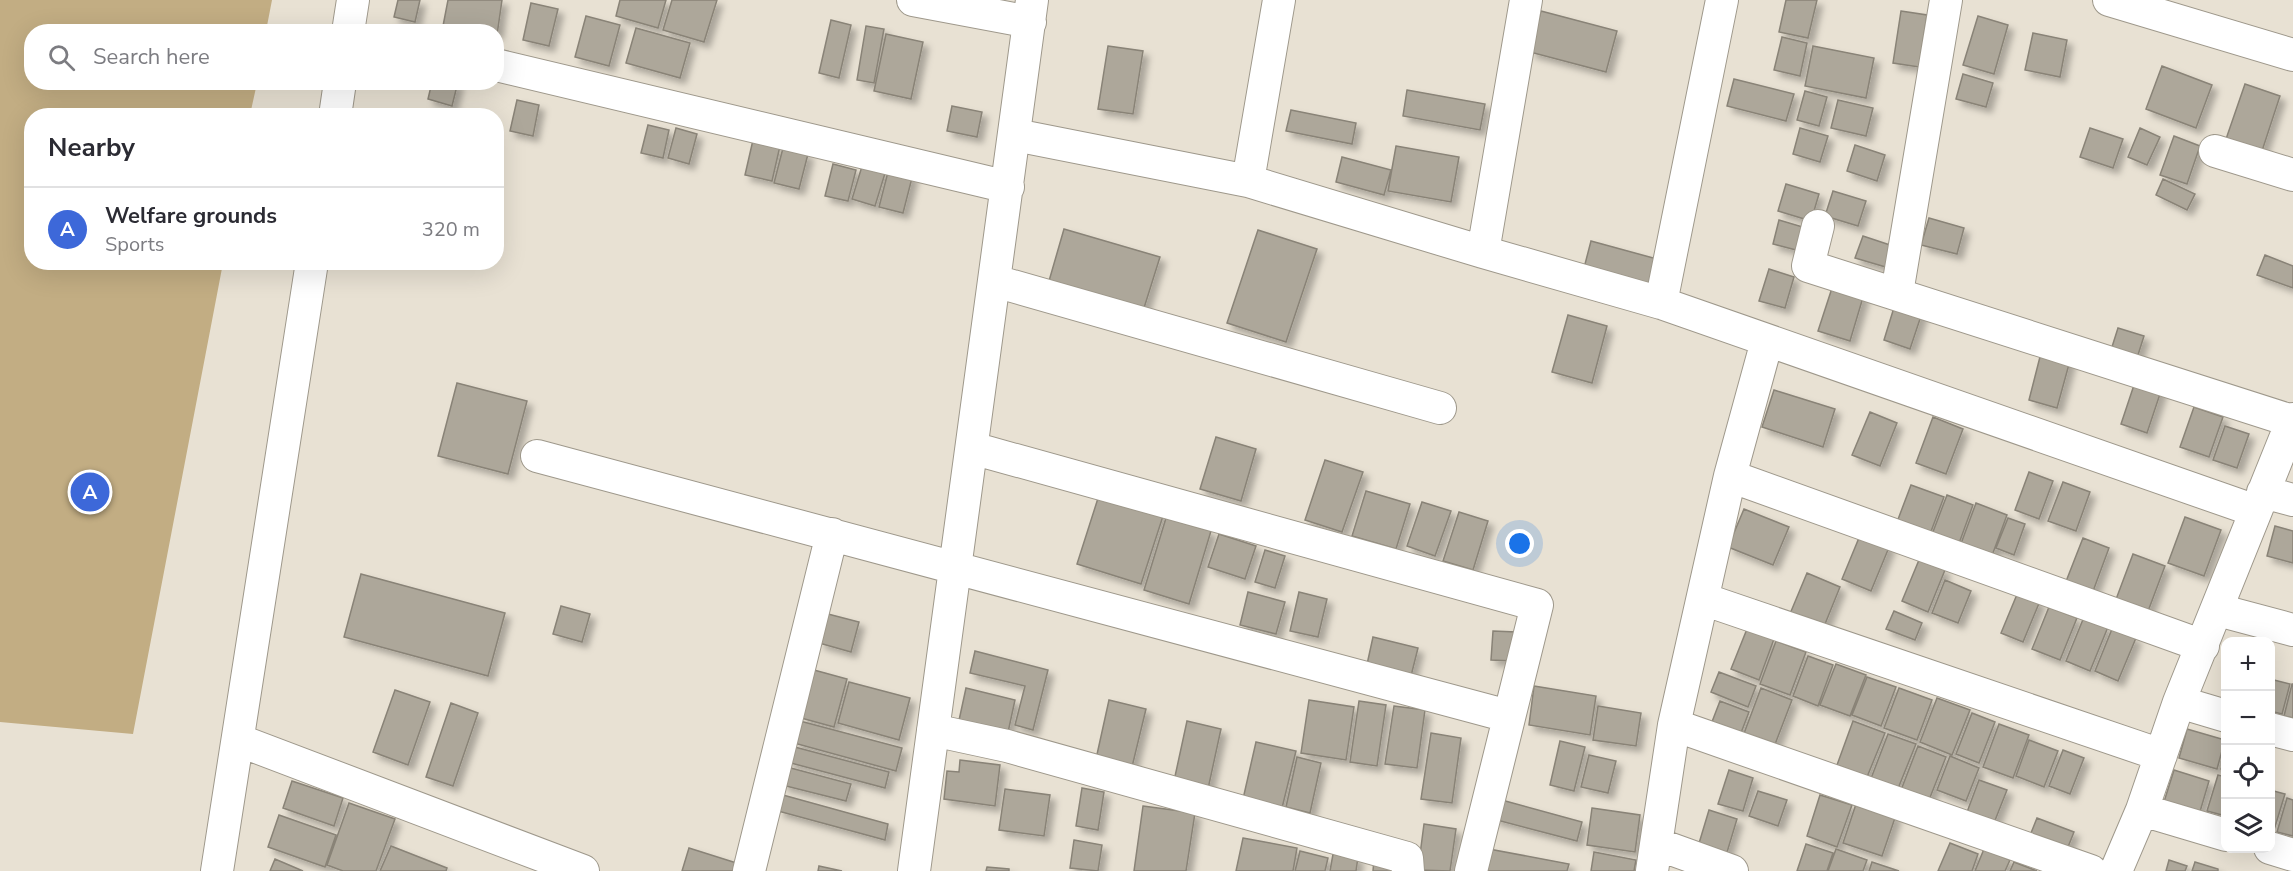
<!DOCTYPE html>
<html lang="en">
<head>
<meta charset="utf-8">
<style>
  body { margin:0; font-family:"Nunito Sans",sans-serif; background:#f7f7f7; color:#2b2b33 }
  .controls { position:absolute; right:18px; bottom:18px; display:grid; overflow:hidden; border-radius:12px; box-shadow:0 6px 24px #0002 }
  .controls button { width:54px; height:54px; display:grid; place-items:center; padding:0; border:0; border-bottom:2px solid #e1e1e2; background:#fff; color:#2b2b33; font:30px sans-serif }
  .you { position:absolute; left:1520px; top:544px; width:21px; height:21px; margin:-15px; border:4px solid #fff; border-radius:50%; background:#1a73e8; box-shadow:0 0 0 9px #1a73e833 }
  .badge { display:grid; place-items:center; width:39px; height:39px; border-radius:50%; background:#3d68d9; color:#fff; font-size:20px; font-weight:700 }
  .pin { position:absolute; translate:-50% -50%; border:3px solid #fff; box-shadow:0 2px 6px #0006 }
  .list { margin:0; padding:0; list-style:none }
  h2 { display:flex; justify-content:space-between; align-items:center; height:78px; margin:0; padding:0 24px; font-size:26px }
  h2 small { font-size:20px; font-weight:400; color:#7c7c81 }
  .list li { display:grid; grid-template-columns:39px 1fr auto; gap:18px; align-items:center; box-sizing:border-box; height:84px; padding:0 24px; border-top:2px solid #e1e1e2 }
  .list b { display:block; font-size:22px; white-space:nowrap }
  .list p { margin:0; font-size:20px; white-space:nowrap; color:#7c7c81 }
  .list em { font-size:20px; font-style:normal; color:#7c7c81 }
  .icon { flex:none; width:33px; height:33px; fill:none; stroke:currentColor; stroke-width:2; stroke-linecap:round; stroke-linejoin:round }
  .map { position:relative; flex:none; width:2293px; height:871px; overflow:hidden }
  .search { position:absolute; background:#fff; box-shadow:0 6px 24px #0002; left:24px; top:24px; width:480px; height:66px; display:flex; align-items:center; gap:15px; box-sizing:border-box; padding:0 21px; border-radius:24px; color:#7c7c81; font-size:22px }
  .panel { position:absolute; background:#fff; box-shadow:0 6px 24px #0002; left:24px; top:108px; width:480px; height:162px; border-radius:24px }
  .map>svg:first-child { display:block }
</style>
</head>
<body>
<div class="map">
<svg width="2293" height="871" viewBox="0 0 2293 871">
  <defs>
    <filter id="shadow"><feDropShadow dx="5.5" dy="5.5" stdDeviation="3" flood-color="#0004"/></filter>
  </defs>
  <rect width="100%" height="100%" fill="#e8e1d3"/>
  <path fill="#c2ad83" d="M0,0H272L266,31L32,32V82L257,83L250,115L32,116V262L223,263L133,734L0,722Z"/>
  <path fill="#ada79a" stroke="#898377" stroke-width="1.5" filter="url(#shadow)" d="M398,0H420L415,22L394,17Z
    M448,0H502L497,35L496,32H477L443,26Z
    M620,0H666L658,28L616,16Z
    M672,0H717L704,42L663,30Z
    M1786,0H1817L1808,38L1779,32Z
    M531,3L558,9L549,46L523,40Z
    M1541,11L1617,31L1606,72L1530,52Z
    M1901,11L1927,15L1919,67L1893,63Z
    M586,16L620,25L609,66L575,57Z
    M1978,16L2008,25L1994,74L1963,65Z
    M831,20L851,25L839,78L819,73Z
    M866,26L884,29L874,83L857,80Z
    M636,28L690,43L680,78L626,63Z
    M2033,33L2067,40L2060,77L2025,70Z
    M886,34L923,42L911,99L874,91Z
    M1782,37L1807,43L1800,76L1774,70Z
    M1108,46L1143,51L1133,114L1098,109Z
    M1813,46L1874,58L1866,98L1805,86Z
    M2162,66L2212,85L2196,128L2146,109Z
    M1963,74L1993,83L1986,107L1956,99Z
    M1734,79L1794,94L1786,121L1727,106Z
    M432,82H458L452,106L428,99Z
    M2245,84L2280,96L2261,154L2225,142Z
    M1407,90L1485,104L1480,130L1403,116Z
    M1805,91L1827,97L1819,126L1797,120Z
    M517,100L539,105L533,136L510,131Z
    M1838,100L1873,108L1866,136L1831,128Z
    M952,106L982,112L977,137L947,131Z
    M1291,110L1356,123L1352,144L1286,131Z
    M648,125L669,130L663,158L641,153Z
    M676,128L697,134L689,164L668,158Z
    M1800,128L1828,136L1820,162L1793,154Z
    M2090,128L2123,139L2113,168L2080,157Z
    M2140,128L2160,137L2147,165L2128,157Z
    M2174,136L2200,146L2187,184L2160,175Z
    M753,140L780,146L772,181L745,175Z
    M1855,145L1885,155L1877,181L1847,171Z
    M1396,146L1459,157L1451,202L1388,191Z
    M783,148L808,154L799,189L774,183Z
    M1342,157L1391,170L1384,195L1336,182Z
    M863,163L886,170L875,206L852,199Z
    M833,164L856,170L848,201L825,196Z
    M889,168L913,174L903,213L879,207Z
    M2163,179L2195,194L2187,210L2156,195Z
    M1786,184L1819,194L1811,221L1778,211Z
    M1833,191L1866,201L1858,226L1825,216Z
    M1929,218L1964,228L1957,254L1921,245Z
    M1779,220L1806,228L1800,251L1773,244Z
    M1064,229L1160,257L1144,308L1049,281Z
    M1258,230L1317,249L1286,342L1227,323Z
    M1863,236L1896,247L1889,268L1855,258Z
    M1591,241L1657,259L1649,286L1584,268Z
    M2265,255L2293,266V288L2257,275Z
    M1769,269L1794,277L1785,308L1759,301Z
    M1833,285L1864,294L1850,341L1818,331Z
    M1896,301L1923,310L1910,349L1884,340Z
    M1568,315L1607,326L1592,383L1552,372Z
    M2118,328L2144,336L2137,358L2111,350Z
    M2042,349L2071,357L2057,408L2029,400Z
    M2136,379L2162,388L2147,433L2121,424Z
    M457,383L527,401L508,474L438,456Z
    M1774,390L1835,409L1823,447L1762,427Z
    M2194,407L2223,417L2209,457L2180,447Z
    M1870,412L1897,423L1880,466L1852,455Z
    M1933,417L1963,429L1946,474L1916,463Z
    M2225,426L2249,434L2237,468L2213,460Z
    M1216,437L1256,449L1241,501L1200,489Z
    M1325,460L1363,472L1342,532L1305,520Z
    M2029,472L2053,481L2039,519L2015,510Z
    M2063,482L2090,492L2076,531L2048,521Z
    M1911,485L1944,497L1930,534L1897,522Z
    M1366,491L1410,504L1396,549L1352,536Z
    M1100,492L1164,513L1141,584L1077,564Z
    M1947,495L1973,505L1958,546L1931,537Z
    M1422,502L1451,511L1435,556L1407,546Z
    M1976,503L2007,515L1990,561L1959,549Z
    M1744,509L1789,527L1773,565L1728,547Z
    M1459,512L1488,521L1473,570L1443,561Z
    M2185,517L2221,530L2204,576L2168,563Z
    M1166,518L1211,531L1189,604L1144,590Z
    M2008,518L2025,524L2014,555L1996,548Z
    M2275,526L2293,531V563L2267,556Z
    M1861,533L1890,545L1871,591L1842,579Z
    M1219,534L1256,546L1245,579L1208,567Z
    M2083,538L2109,548L2092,594L2065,584Z
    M1265,550L1285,556L1275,588L1255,582Z
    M2133,554L2165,566L2147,614L2115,602Z
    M1919,560L1945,570L1928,612L1902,601Z
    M1807,573L1840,587L1821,634L1787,621Z
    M361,574L505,613L488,676L344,637Z
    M1945,580L1971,591L1958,623L1932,613Z
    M1248,592L1285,602L1276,634L1240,625Z
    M1299,592L1327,599L1318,637L1290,631Z
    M2018,592L2040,601L2023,642L2001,633Z
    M561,606L590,614L582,642L553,634Z
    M2049,607L2077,618L2060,660L2032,649Z
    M1894,611L1922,623L1915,640L1886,629Z
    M828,614L859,622L851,652L819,643Z
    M2084,617L2108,627L2090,671L2066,661Z
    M1747,629L1774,639L1759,680L1731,669Z
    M2112,629L2136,638L2118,681L2095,671Z
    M1493,631L1516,632L1514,661L1491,660Z
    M1373,637L1418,648L1410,680L1366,669Z
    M1776,641L1806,652L1790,695L1760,684Z
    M975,651L1048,670L1033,730L1015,725L1025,686L970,673Z
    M1808,656L1833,665L1818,706L1793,696Z
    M1836,664L1866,675L1850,716L1820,705Z
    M814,670L847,679L834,727L801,718Z
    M1719,672L1756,686L1748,707L1711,692Z
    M1867,677L1896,687L1881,726L1852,715Z
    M2270,679L2290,684L2282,714L2270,711Z
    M849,682L910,698L899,740L838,723Z
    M2292,684H2293V718L2284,716Z
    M1534,686L1596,696L1590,735L1529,725Z
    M966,688L1015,700L1007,737L958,725Z
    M1761,688L1792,700L1774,747L1743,736Z
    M1899,688L1932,700L1917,740L1884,728Z
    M395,690L430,702L408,765L373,752Z
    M1937,698L1970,710L1952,755L1920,742Z
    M1109,700L1146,709L1132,767L1096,759Z
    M1309,700L1354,707L1346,760L1301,753Z
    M1359,701L1386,705L1377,766L1350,762Z
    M1720,701L1749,712L1739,738L1710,727Z
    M451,703L478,713L453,786L426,777Z
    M1394,706L1425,710L1417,768L1385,764Z
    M1598,706L1641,713L1636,746L1593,740Z
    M1972,713L1995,722L1979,763L1956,754Z
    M800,721L902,748L896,771L794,743Z
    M1187,721L1221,729L1208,789L1174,781Z
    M1853,721L1885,733L1867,777L1837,765Z
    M1999,724L2029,735L2013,778L1983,767Z
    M2187,729L2225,740L2217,769L2179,758Z
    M1431,733L1461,738L1452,803L1421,799Z
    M1888,734L1916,744L1897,791L1870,781Z
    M2029,740L2058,751L2044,787L2016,776Z
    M1560,741L1585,747L1574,791L1550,785Z
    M1256,742L1296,751L1282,808L1243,799Z
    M791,746L889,772L885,788L787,762Z
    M1918,746L1946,757L1929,800L1901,790Z
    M2063,750L2084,758L2070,794L2049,786Z
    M2226,754V771L2221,769Z
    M1589,755L1616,761L1608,793L1581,787Z
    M1950,756L1979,768L1966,801L1937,790Z
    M1297,757L1321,763L1310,813L1286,807Z
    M960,760L1000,765L995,806L944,799L947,771L959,772Z
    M787,767L851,784L846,801L782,785Z
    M1729,770L1753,778L1743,811L1718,804Z
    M2174,770L2209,781L2199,815L2163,805Z
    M2218,775L2226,777V816L2207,811Z
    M1979,780L2007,790L1994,823L1967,812Z
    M292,781L343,798L334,826L283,808Z
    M1082,788L1104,792L1098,830L1076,826Z
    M1005,789L1050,795L1044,836L999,830Z
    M2270,790L2285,794L2274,830L2270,829Z
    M1758,791L1787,800L1778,826L1749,816Z
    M783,795L888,824L885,840L778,811Z
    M1820,795L1852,805L1837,847L1807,836Z
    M2287,798L2293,800V836L2277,832Z
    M1498,799L1582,822L1577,841L1493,819Z
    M1857,801L1896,815L1882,856L1843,843Z
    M349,803L395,819L376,871H343L327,865Z
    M1143,806L1195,813L1186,871H1134Z
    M1592,808L1640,815L1635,852L1587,845Z
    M1709,810L1737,819L1725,859L1697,850Z
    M279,815L336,835L325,867L268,847Z
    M2037,818L2074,832L2066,852L2029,838Z
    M1424,824L1456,829L1450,871L1418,870Z
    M1243,838L1297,848L1293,871H1236Z
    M1074,840L1102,845L1098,871L1070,868Z
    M1950,843L1978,854L1972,871H1938Z
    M1806,844L1833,853L1827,871H1797Z
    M391,846L447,868L446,871H380Z
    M689,848L746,866L745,871H682Z
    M1489,849L1569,864L1567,871H1485Z
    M1836,849L1867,860L1863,871H1828Z
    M1984,849L2010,860L2005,871H1975Z
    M1300,851L1328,858L1325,871H1295Z
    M1594,852L1636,860L1634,871H1591Z
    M1333,854L1358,857L1356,871H1330Z
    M275,859L303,871H270Z
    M1374,859L1394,862L1393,871H1373Z
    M2169,860L2187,866L2185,871H2166Z
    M1872,862L1899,871H1869Z
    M2014,862L2037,871H2010Z
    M2195,862L2218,869V871H2192Z
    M819,866L842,871H818Z
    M987,867L1009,869V871H986Z"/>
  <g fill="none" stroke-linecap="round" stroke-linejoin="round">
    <defs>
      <path id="street" d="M913,0L1030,22
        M2109,0L2293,55
        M348,32L353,0
        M496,65L1008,187
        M335,116L340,82
        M1015,135L1248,181L1483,252L1661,303L2256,511
        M2215,151L2293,175
        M1248,181L1279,0
        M1818,226L1808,266L2292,421
        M1483,252L1526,0
        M995,281L1440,408
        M1897,293L1946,0
        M1661,303L1722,0
        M972,448L1537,605L1471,871
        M537,456L1508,716
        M1730,476L2203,646
        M2263,492L2293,500
        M1703,599L2161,755
        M2218,610L2293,630
        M2179,702L2226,716
        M1674,725L2091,871
        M2270,729L2293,735
        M933,730L1007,746L1407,858L1408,871
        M238,740L583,871
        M2142,810L2226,835
        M1657,844L1732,871
        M2270,848L2293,855
        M217,871L312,262
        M749,871L832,534
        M914,871L1032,0
        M1652,871L1674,725L1730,476L1767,341
        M2116,871L2142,810L2179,702L2293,419"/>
    </defs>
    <use href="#street" stroke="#9e988b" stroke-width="34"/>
    <use href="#street" stroke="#fff" stroke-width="32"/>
  </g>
</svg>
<div class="controls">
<button>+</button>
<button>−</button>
<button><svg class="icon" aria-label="locate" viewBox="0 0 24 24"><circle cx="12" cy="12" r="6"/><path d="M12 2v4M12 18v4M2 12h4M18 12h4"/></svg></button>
<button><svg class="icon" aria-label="layers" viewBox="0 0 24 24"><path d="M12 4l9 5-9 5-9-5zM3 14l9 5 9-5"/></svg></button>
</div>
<div class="you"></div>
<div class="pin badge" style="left:90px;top:492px">A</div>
<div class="search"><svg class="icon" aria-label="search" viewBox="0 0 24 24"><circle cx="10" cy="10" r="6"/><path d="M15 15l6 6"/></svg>Search here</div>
<section class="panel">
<h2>Nearby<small></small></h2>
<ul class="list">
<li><span class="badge">A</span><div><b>Welfare grounds</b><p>Sports</p></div><em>320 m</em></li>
</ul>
</section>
</div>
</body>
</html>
